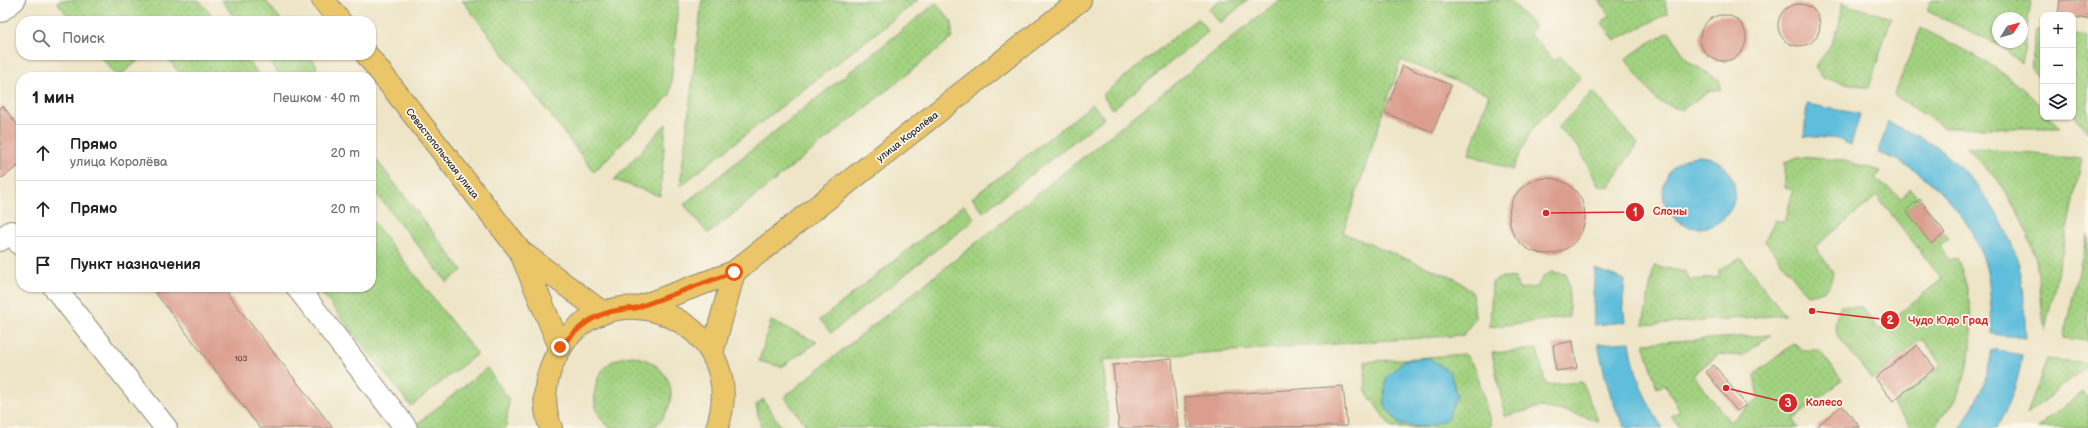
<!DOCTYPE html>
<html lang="ru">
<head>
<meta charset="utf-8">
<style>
  body { margin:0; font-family:"Balsamiq Sans",sans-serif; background:#f2f2f2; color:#202124 }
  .controls { position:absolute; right:12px; top:12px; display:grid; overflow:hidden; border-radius:8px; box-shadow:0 1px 3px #0004 }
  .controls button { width:36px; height:36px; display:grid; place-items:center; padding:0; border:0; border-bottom:1px solid #e0e0e0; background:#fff; color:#202124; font:20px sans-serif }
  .compass { position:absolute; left:1992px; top:12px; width:36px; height:36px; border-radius:50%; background:#fff; box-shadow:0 1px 3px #0004; rotate:53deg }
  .stop { position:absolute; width:12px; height:12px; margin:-9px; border:3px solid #ea580c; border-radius:50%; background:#fff }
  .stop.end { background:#ea580c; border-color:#fff; box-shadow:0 1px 4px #0008 }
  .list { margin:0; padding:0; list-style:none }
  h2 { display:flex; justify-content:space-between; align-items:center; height:52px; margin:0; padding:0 16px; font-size:17px }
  h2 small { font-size:13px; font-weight:400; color:#757577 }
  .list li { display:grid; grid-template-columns:26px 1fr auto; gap:12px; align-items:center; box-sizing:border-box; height:56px; padding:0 16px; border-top:1px solid #e0e0e0 }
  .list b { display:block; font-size:15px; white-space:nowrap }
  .list p { margin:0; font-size:13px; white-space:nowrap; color:#757577 }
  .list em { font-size:13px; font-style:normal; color:#757577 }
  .icon { flex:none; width:22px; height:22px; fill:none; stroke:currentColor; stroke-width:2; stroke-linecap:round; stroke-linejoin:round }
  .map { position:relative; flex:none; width:2088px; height:428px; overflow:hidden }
  .search { position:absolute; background:#fff; box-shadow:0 1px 3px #0004; left:16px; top:16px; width:360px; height:44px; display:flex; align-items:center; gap:10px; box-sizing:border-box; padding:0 14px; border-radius:16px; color:#757577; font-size:15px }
  .panel { position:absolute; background:#fff; box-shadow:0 1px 3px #0004; left:16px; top:72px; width:360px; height:220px; border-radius:16px }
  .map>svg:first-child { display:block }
</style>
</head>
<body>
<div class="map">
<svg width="2088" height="428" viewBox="0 0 2088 428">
  <defs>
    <pattern id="grass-dots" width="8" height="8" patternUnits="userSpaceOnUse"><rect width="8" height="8" fill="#a3d280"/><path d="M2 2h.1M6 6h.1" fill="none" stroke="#8cb46f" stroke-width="1.8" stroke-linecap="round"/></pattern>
  </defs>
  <rect width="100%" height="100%" fill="#fbf7ec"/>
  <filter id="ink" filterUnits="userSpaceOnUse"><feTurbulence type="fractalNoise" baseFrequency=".025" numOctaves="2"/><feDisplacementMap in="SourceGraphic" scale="8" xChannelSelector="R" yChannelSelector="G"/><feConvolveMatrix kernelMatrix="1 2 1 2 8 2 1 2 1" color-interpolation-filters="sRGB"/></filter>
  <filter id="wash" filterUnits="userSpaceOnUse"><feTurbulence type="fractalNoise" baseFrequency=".012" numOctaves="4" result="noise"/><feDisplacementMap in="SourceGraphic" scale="16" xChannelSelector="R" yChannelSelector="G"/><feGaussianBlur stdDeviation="0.9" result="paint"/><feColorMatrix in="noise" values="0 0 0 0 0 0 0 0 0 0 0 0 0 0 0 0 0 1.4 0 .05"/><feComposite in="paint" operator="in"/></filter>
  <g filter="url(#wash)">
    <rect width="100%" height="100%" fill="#eee5c7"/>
    <path fill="url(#grass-dots)" stroke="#677e56" fill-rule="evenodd" d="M60,0H199L216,21H72L57,2Z
      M221,0H265L282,21H237Z
      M462,0H679L670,95L594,172Z
      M702,0H918L680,186Z
      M1220,0H1248L1220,23L1208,9Z
      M1279,0H1510L1535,27L1529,33L1554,61L1560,56L1581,77L1532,129L1512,170L1469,154L1489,94L1401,60L1343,233L1456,279L1473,293L1475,318L1464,335L1103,360L1109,428H808L784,397Z
      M1599,0H1665L1667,14L1615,40L1601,22L1610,16Z
      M1931,0H2031L2022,64L2001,46L1927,11ZM1998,18H2022V42H1998Z
      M936,3L952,22V38L708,234L684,204Z
      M1842,3L1891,18L1869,88L1823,78L1815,66C1832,47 1841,29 1842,3Z
      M1198,18L1208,32L1113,109L1102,95Z
      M1921,28C1966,51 2009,70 2043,109V117H2050L2060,128H1945L1894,95Z
      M2036,30H2043V82L2031,69Z
      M1669,32L1688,61L1719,80L1721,89L1707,92L1682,110L1657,101L1625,59L1647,44Z
      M2073,34L2088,36V133L2073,114Z
      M99,55H145L118,77Z
      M165,55H243L261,77H182Z
      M264,55H309L316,64L317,77H281Z
      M1593,91L1638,144L1620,169L1610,187L1598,185L1579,148L1558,128Z
      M1093,104L1104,118L983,212L972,198Z
      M666,124L660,196L614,180Z
      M1966,147L2082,159L2045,331L2036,260L2023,221L1997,179Z
      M371,153L462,270L447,282L371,187Z
      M1798,157L1841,160L1880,171L1875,179L1902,198L1909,189L1920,199L1949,239L1940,245L1949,260L1957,258C1974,298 1976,342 1962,384C1956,400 1944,415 1933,428H1911L1893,404L1942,364L1922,338L1872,379L1837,335L1835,322L1841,306L1862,307L1879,330L1942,279L1877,196L1815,247L1833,272C1829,292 1826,291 1807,295L1765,241L1775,220L1785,222L1793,190L1785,188V162Z
      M964,205L975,219L831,333L820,320Z
      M371,219L477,354L411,406L317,287H371Z
      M2088,234V341L2063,338Z
      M1741,258L1785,315L1643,325L1654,266L1686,272L1690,280L1719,277V270Z
      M1551,272L1566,274L1569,286V317L1490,327L1492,282L1503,277L1516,278L1518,289L1537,287L1543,277Z
      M771,321L817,342L782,367L759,361Z
      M1771,335L1742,356L1719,354L1693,375L1730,422L1758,399L1754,375L1793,344L1804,350H1819L1842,380L1793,420L1798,428H1680L1671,416L1680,411L1665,385L1657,388L1644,343Z
      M1537,349L1546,385L1582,382L1598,421L1569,412L1541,407L1505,416L1492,353Z
      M1465,354L1476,369L1491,425L1488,428H1392L1366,392L1365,362Z
      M633,356C665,362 682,389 663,418C656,428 648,428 636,428C630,428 618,428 612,428C588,416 590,377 610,363C617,358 625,357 633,356Z
      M2047,359L2088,363V366L2027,414Z
      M487,368L509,400L506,428H420L417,424Z
      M2082,392L2088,399V428H2037Z
      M763,399L782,428H761L756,405Z"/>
    <path fill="#5ebedc" stroke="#447484" d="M1807,104L1860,114L1851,145L1838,139L1804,136Z
      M1888,122C1905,131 1925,138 1939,149C1977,178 2004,217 2018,262C2025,287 2024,313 2026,338L1992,334C1991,311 1991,286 1985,264C1974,222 1938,182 1901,162C1894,158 1885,156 1878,153Z
      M1663 192a36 36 0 1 1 72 0a36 36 0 1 1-72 0Z
      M1595,269L1625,280L1623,302L1625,322L1594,325L1593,295Z
      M1630,342C1635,375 1644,400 1663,428H1626C1610,404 1604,372 1598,344Z
      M1992,349L2022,355C2019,380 2010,406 1996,428H1960C1977,403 1988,379 1992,349Z
      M1429,358L1450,372L1457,396L1447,419C1426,428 1422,428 1399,424L1384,404L1386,378L1404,360Z"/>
    <g id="blocks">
      <path fill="#db9d8d" d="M2060,0H2088V19L2073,17V15H2058Z
        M1778 25a21 21 0 1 1 42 0a21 21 0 1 1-42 0Z
        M1700 38a23 23 0 1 1 46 0a23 23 0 1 1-46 0Z
        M1403,66L1451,85L1433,132L1385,113Z
        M3,106L19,127L21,125V164L2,178L0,176V108Z
        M1509 216a38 38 0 1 1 76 0a38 38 0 1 1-76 0Z
        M1920,199L1945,233L1931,244L1906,210Z
        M151,287H222L333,428H260Z
        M1573,341L1577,368L1556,371L1553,345Z
        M1917,345L1935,368L1893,401L1875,378Z
        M1172,359L1178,428H1119L1113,365Z
        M1714,365L1746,405L1737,411L1706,372Z
        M1343,386L1347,426L1188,428L1185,397Z
        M1842,405L1860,427L1815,428Z"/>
    </g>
  </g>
  <g filter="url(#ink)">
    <use href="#blocks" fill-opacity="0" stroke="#8c8879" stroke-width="1"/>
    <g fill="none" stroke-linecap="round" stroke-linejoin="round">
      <defs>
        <path id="minor" d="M0,11L14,0
          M0,240L11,232L21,245
          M54,287L166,428
          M297,287L406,428"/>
        <path id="major" d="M323,0L340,21
          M367,55L520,251L560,347
          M520,251L603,313
          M636,308L734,272L1080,0
          M712,353L734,272
          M551,428C542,407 544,381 554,360C600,258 754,319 717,428"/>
      </defs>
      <use href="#minor" stroke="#8c8879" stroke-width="24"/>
      <use href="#major" stroke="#8c8879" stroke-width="24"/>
      <use href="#minor" stroke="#fff" stroke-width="22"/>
      <use href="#major" stroke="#eac669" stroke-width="22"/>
    </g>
  </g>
  <g fill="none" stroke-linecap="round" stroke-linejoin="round" filter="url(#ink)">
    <path stroke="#ea580c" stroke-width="5" d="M560,347C584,321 599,310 636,308L734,272"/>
  </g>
  <g text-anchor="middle" stroke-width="3.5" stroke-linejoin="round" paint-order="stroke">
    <g font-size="8" fill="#574844">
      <text x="241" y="361">103</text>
    </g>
    <g font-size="10" fill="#2b2b2b" stroke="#fbf7ec">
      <text transform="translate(907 136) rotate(-38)" y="4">улица Королёва</text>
      <text transform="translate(443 153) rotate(52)" y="4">Севастопольская улица</text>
    </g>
  </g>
  <path fill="none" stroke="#d62828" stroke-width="1.5" d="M1546 213L1635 212M1812 311L1890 320M1726 388L1788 403"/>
  <g fill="#d62828" stroke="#fbf7ec" stroke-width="1.5">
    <circle cx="1546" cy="213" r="4"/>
    <circle cx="1812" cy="311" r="4"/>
    <circle cx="1726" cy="388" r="4"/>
    <circle cx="1635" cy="212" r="10"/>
    <circle cx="1890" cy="320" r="10"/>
    <circle cx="1788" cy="403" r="10"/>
  </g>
  <g font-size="12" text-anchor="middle" font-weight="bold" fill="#fff">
    <text x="1635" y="216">1</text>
    <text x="1890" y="324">2</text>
    <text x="1788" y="407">3</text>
  </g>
  <g font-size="11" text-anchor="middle" font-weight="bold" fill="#d62828" stroke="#fbf7ec" stroke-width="3.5" stroke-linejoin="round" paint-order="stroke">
    <text x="1670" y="215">Слоны</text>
    <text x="1948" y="324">Чудо Юдо Град</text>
    <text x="1824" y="406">Колесо</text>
  </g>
</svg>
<div class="controls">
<button>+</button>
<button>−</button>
<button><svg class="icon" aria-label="layers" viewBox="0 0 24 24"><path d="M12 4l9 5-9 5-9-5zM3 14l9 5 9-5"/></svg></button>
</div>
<svg class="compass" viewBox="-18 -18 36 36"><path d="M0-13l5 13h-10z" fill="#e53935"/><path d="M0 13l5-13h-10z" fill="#757577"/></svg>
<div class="stop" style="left:734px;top:272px"></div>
<div class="stop end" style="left:560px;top:347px"></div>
<div class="search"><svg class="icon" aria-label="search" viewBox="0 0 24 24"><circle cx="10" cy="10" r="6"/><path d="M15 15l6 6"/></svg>Поиск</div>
<section class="panel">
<h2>1 мин<small>Пешком · 40 m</small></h2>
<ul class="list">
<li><svg class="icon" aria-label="ahead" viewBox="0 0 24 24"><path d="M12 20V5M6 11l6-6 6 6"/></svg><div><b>Прямо</b><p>улица Королёва</p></div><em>20 m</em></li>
<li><svg class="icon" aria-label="ahead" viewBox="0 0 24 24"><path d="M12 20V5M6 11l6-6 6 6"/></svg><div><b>Прямо</b></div><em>20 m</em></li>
<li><svg class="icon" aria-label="arrive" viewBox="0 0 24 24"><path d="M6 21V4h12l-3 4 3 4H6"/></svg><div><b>Пункт назначения</b></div></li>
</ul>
</section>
</div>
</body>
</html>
